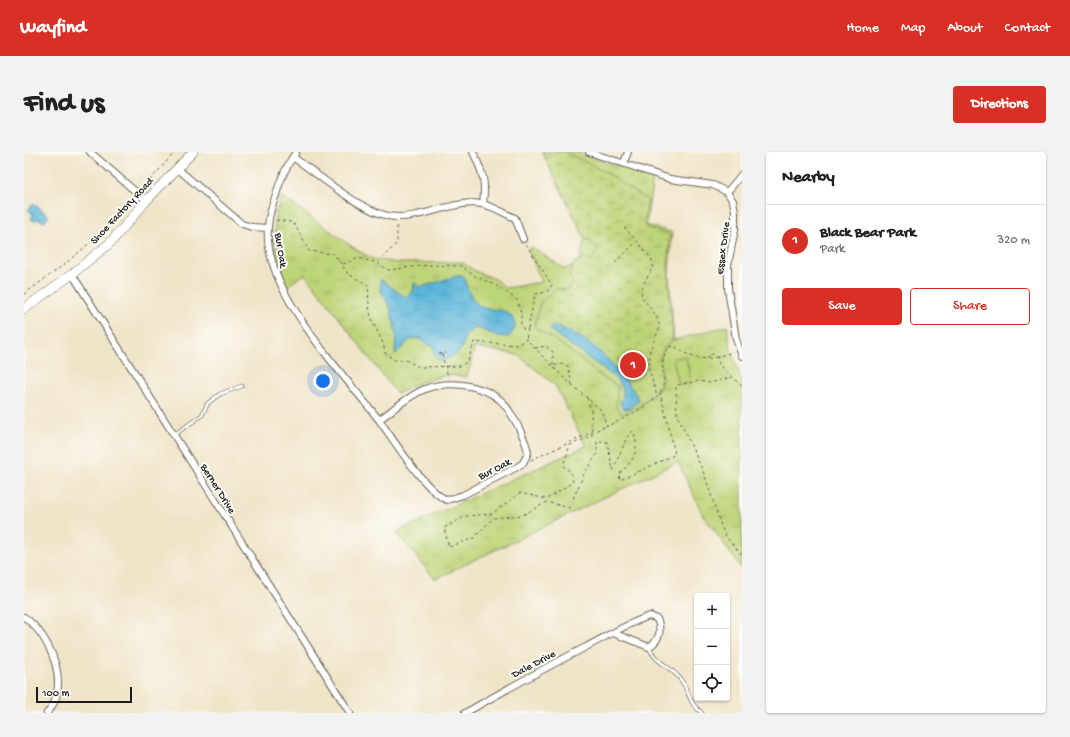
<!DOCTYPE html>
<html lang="en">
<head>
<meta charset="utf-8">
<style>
  body { margin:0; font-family:"Gochi Hand",sans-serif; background:#f2f2f2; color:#222 }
  .controls { position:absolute; right:12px; bottom:12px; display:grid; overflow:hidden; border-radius:4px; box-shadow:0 1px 3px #0004 }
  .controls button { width:36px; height:36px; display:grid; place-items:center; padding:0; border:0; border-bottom:1px solid #e0e0e0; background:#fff; color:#222; font:20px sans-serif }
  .scale { position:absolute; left:12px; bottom:10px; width:96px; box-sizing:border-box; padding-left:4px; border:2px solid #1c1c1c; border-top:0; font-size:11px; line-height:14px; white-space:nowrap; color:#1c1c1c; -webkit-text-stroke:3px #fdfcf7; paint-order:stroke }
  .you { position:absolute; left:299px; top:229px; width:14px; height:14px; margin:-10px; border:3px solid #fff; border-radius:50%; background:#1a73e8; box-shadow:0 0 0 6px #1a73e833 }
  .badge { display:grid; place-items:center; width:26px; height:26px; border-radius:50%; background:#d93025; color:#fff; font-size:13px; font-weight:700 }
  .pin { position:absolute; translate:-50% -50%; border:2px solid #fff; box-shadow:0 1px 4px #0006 }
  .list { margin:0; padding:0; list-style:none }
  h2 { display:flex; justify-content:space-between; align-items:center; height:52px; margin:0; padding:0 16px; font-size:17px }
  h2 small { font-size:13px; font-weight:400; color:#767676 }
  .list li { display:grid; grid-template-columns:26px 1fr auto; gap:12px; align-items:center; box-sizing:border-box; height:72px; padding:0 16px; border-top:1px solid #e0e0e0 }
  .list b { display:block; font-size:15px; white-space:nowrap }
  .list p { margin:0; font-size:13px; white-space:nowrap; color:#767676 }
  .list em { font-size:13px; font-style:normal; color:#767676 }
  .actions { display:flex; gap:8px; padding:12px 16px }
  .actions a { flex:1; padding:9px 0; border:1px solid #d93025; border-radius:4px; text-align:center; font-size:14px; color:#d93025 }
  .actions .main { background:#d93025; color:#fff }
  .icon { flex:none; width:22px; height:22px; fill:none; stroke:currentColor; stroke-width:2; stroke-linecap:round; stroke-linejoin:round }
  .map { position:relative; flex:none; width:718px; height:561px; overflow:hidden; border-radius:4px }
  header { display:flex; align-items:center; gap:24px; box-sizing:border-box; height:56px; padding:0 20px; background:#d93025; color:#fff }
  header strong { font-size:19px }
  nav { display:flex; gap:22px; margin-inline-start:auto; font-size:14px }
  .intro { display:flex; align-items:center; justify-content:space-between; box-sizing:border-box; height:96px; padding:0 24px }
  h1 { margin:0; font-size:28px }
  .button { padding:10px 18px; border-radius:4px; background:#d93025; color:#fff; font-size:14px; font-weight:700 }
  main { display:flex; gap:24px; padding:0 24px }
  aside { flex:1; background:#fff; border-radius:4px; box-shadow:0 1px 3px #0004 }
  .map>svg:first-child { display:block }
</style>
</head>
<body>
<header>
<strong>Wayfind</strong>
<nav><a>Home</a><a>Map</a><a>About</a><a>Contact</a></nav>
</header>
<div class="intro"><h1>Find us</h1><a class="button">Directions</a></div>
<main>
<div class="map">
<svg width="718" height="561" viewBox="0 0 718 561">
  <defs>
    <pattern id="grass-tufts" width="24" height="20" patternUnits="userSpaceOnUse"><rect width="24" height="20" fill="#bed478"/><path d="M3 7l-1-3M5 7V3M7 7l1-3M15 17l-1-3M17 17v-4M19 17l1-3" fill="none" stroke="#a3b567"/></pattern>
    <pattern id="wetland-marsh" width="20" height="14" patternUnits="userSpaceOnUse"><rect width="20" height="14" fill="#bed478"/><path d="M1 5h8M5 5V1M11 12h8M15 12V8" fill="none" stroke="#a3b567"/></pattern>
    <pattern id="water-ripples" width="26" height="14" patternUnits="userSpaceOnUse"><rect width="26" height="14" fill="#5cb5d9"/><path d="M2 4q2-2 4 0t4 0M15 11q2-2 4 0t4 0" fill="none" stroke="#4b92af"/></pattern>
  </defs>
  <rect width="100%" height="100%" fill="#fdfcf7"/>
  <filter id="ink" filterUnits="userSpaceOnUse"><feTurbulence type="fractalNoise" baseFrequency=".025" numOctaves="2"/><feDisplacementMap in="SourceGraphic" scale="8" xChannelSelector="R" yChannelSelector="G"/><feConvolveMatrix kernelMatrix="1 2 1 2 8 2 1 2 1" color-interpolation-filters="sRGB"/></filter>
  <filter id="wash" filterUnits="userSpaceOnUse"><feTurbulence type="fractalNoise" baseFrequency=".012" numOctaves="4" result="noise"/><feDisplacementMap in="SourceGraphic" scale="16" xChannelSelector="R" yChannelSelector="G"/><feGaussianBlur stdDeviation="0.9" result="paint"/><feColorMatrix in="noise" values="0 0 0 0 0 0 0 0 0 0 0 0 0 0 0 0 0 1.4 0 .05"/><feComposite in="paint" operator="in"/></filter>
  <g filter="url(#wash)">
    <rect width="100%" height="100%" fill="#f0e4c8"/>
    <path fill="url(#grass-tufts)" stroke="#6d784a" d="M518,0H551L629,26L622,73L648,80L645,122L650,188L703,174L707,198L718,230V417L679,363L654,310L411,427L372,380L562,294L531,233L494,203L451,195L443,225L423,223L397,230L373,242L281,122L263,134L258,123L251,92V64L257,44L333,98L349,107L374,111L437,110L453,120L469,126L482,136L518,130L504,98L508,95L540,117L555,111L561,86Z"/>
    <path fill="url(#wetland-marsh)" stroke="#6d784a" d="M518,0H541L587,23L602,35L624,48L620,72L623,76L645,82L646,84L644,112L649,188C624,204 646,225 634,239C630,244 623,247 619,251C611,257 607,261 597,261L592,255L594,234L575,223L537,192L510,175L516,150L532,137L544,138L549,132L545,123L551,110L559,107L568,108L574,97L561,86Z"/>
    <path fill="#bed478" stroke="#6d784a" d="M662,204L667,231L655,233L649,207Z"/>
    <path fill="url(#water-ripples)" stroke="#3c687a" d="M10,51L25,64L20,70L14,67L10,69L7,67L9,63L4,58Z
      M432,124H440C442,134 448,151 458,155C470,160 485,154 490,169C493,176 489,181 484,185L474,184L452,176L441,183C440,200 431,205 416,209L411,204L409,194C403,193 401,189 395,187C386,183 378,198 371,202L372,182L366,155L357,140L356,127L381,145L389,140L390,131L397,135Z
      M529,173C566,183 595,216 615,247C610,253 607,258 599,257L596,252L599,245L598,234L586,222L526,178Z"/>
  </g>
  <g filter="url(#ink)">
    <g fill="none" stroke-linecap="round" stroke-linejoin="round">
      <defs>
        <path id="lane" d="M150,283L178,263L184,251L196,242L218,234
          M625,495C630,510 648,515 657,528C666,540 664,551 678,561"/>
        <path id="street" d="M66,0L112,40L123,48
          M272,0C263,13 256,28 252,43C249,51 246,59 245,67C232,133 317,218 355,268C370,288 401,339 423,348L439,343L493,315L499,311L504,301C503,291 497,281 493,272C488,264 483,253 475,247C456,232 423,228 401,237C384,244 370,257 355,268
          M449,0C459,21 462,29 459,52
          M565,0L646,27L689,33L703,40L709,49L711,59V77L704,113V137L712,187L718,204
          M269,5C295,23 334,57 364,64C395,70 429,47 457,52C468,53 481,62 491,66L499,87
          M600,10L604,0
          M154,17L218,72L228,75L244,76
          M703,40L718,22
          M48,122L326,561
          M0,465C26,483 48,534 23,561
          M441,561C481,538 521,516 562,495C583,484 604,471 626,464L633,467C638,478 636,488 625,495L589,481"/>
        <path id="secondary" d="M0,157L48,122L86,91L123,48L169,0"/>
      </defs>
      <use href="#lane" stroke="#666258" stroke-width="4.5"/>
      <use href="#street" stroke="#666258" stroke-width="8"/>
      <use href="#secondary" stroke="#666258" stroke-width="10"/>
      <path stroke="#666258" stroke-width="1" stroke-dasharray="3 3" stroke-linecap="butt" d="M118,37L151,0
        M252,68L267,70L271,73L285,99L310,102L324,122L344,133C345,145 344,156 348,168C353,181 359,186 361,201L370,208H382L395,215L437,214L444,209L450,190L493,193L502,187L539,225L577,258L583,274C596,269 638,248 639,234C642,216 634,214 644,195L650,194C666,205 673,209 693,205
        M600,75L612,88
        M502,92L528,133L523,140L511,142L504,177
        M353,111L373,91V72
        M591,111L613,89L628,108L629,115L619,133L617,144L632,163L636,175L626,198L625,217L633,244
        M319,112L335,106L353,111L364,118L404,113L437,114L451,124L475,135L493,148L497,161V172L500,178H504L502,187
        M0,142L41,112L68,89L109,46
        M511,196L522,194L529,200V214L537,212L544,214L548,232
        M415,202L422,201
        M418,202C419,210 423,217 424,226
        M683,207L685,203L689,202L691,205
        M708,225L695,212L693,205L709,200
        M718,234L708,225L686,231L675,229L653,233L652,236L653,262L681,324L697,374L703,386L718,403
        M563,246L567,258L568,284L546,293L539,314L547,320L549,330L523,347L496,341L468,362L442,364L420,376L425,395L450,386L469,366L499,363L523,350L545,356L560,322L573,302V289L583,290L589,318L603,285L609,279C617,297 609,310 595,322L596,328L648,304L651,302L636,240
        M507,308L582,274"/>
      <use href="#lane" stroke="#fff" stroke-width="3"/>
      <use href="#street" stroke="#fff" stroke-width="6"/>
      <use href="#secondary" stroke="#fff" stroke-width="9"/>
    </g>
  </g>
  <g text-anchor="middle" stroke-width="4" stroke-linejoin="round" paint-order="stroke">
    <g font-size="11" fill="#1c1c1c" stroke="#fdfcf7">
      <text transform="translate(97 58) rotate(-47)" y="4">Shoe Factory Road</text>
      <text transform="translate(698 96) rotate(-83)" y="4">Essex Drive</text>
      <text transform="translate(258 98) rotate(81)" y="4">Bur Oak</text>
      <text transform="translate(470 316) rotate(-27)" y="4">Bur Oak</text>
      <text transform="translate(195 336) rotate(58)" y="4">Berner Drive</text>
      <text transform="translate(509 511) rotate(-28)" y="4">Dale Drive</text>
    </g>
  </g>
</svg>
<div class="controls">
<button>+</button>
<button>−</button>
<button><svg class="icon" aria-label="locate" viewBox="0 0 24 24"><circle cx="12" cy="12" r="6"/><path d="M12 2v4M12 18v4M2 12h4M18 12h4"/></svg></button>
</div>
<div class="scale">100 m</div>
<div class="you"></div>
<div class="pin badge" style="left:609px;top:213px">1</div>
</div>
<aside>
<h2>Nearby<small></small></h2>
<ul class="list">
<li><span class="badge">1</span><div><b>Black Bear Park</b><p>Park</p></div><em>320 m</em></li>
</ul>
<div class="actions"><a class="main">Save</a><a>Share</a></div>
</aside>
</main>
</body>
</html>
